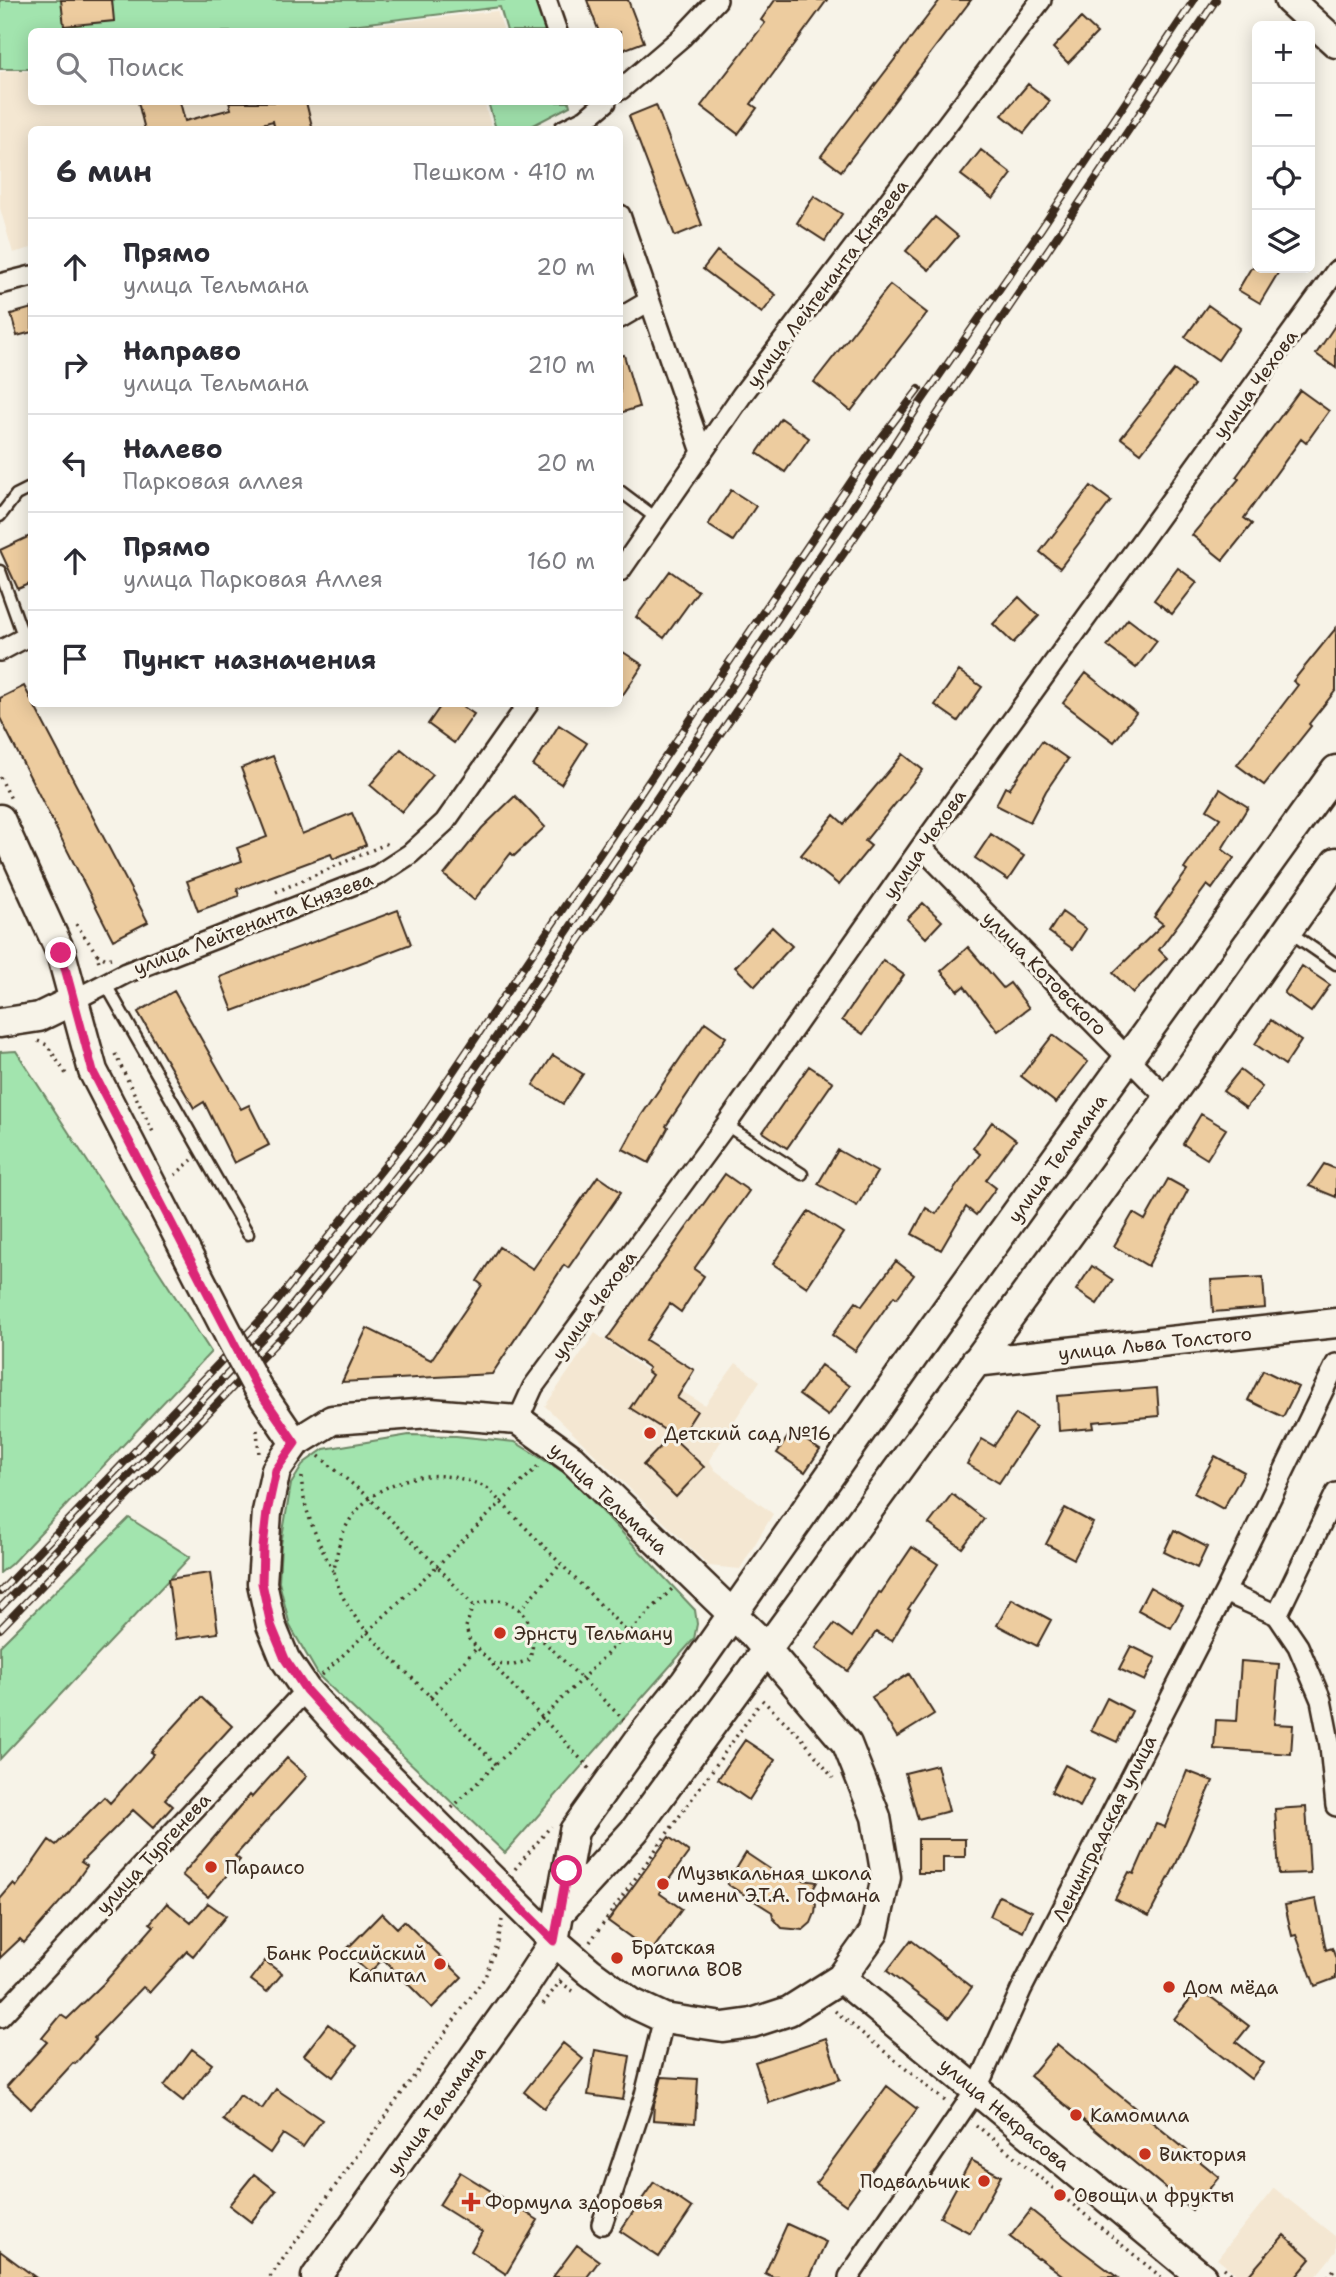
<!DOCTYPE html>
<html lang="ru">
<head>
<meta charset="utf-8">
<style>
  body { margin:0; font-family:"Shantell Sans",sans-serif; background:#f2f2f3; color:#2b2b33 }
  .controls { position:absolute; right:21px; top:21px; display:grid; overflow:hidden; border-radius:10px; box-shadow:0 4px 18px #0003 }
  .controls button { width:63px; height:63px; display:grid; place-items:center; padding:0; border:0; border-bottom:2px solid #e1e1e2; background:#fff; color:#2b2b33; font:35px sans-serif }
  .stop { position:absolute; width:21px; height:21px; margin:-16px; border:5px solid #db2777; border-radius:50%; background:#fff }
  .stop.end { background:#db2777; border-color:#fff; box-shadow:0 2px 7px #0008 }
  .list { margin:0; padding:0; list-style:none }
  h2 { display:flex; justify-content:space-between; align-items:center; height:91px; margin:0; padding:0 28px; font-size:30px }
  h2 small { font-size:23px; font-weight:400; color:#7c7c81 }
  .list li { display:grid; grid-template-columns:46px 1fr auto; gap:21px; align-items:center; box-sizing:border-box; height:98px; padding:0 28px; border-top:2px solid #e1e1e2 }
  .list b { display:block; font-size:26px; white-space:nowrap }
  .list p { margin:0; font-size:23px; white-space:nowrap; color:#7c7c81 }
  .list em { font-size:23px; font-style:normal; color:#7c7c81 }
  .icon { flex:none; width:38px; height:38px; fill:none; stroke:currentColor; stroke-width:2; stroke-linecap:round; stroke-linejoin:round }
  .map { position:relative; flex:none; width:1336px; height:2277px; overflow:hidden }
  .search { position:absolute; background:#fff; box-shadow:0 4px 18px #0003; left:28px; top:28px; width:595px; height:77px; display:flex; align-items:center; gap:18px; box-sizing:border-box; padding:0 24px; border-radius:10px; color:#7c7c81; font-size:26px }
  .panel { position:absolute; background:#fff; box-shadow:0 4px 18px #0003; left:28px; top:126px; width:595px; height:581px; border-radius:10px }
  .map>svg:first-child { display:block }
</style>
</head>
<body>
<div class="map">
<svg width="1336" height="2277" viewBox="0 0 1336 2277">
  <rect width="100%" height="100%" fill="#f7f3e8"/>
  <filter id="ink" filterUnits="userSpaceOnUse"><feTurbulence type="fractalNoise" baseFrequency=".0143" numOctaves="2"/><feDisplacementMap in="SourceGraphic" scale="14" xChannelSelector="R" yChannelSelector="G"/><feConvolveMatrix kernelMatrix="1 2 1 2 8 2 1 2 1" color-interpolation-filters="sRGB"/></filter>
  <g filter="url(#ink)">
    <path fill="#f4e7d2" d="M497,11L504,31H317L364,26Z
      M11,70L31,72L32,102H484L491,126L485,130H32L31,248L13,253L0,208V72Z
      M595,1333L647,1371L705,1405L736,1363L760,1381L709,1460L715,1470L773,1514L740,1569L709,1566L545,1406Z
      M1274,2188L1336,2237V2251L1315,2277H1240L1217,2259Z"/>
    <path fill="#a2e4ae" stroke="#6e8766" stroke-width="2" d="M0,0H536L546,31H507L500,7L293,32H32L31,69H0Z
      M488,102H569L570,106L526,129H496Z
      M16,1051L211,1352L11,1564L0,1573V1052Z
      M409,1435L456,1436L515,1442L568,1475L695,1610L697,1624L694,1639L505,1853L319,1676L290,1626L279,1582L281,1544L291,1484L304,1463L324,1449Z
      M129,1518L190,1557L0,1759V1646Z"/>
    <path fill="#edcc9f" stroke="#3b2a1e" stroke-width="2" d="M61,0H112L114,21L64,26Z
      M587,0H628L644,42L620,51V32H599Z
      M775,0H827L751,104L757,108L738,134L701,106L765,23L761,20Z
      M940,0H971L841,171L821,156Z
      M1081,18L1097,33L1068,63L1053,48Z
      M1028,84L1050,101L1024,133L1002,115Z
      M138,102H180L185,121L231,109L229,102H306L313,130H275L273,121L238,130H145Z
      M656,105L702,225L675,236L629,116Z
      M981,150L1012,174L993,199L961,175Z
      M814,196L842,214L825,241L797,223Z
      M935,217L958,236L929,270L906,251Z
      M717,251L776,295L762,313L703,269Z
      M1251,268H1281L1260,303L1238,290Z
      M890,285L927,313L851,411L814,382Z
      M1208,305L1240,328L1218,360L1185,337Z
      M32,308V332L17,336L11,314Z
      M1336,324V368L1316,354Z
      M624,355L639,407L620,413V356Z
      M1174,370L1194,385L1141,453L1121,438Z
      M1300,390L1329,411L1306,443L1301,439L1244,518L1252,524L1223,560L1192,535L1239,479L1236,477Z
      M781,418L809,438L785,472L757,453Z
      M1091,486L1111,501L1060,568L1040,552Z
      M731,490L756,506L733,541L708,525Z
      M32,535V583L18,589L0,550Z
      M1178,568L1197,582L1172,614L1154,600Z
      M670,571L698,591L664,638L636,617Z
      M1019,597L1039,616L1013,643L993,624Z
      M1128,619L1157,641L1136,668L1107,646Z
      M1336,628V690L1309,724L1311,726L1264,785L1237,765L1298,685L1293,681Z
      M620,650L643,665L620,699Z
      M959,671L982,687L958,721L935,705Z
      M1086,673L1136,713L1114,742L1063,703Z
      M24,686L148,922L113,940L0,718V698Z
      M442,704H459L474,714L454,743L428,724Z
      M559,725L587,743L561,784L533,766Z
      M1042,741L1068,759L1046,791L1030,822L996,805L1005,787L1009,789Z
      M401,749L433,775L402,812L370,785Z
      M903,754L923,770L865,841L871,846L839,885L801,855L834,815L844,824Z
      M273,756L302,834L352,813L366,845L333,859L331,854L237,889L239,896L198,911L187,881L242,861L237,848L267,837L241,768Z
      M1220,789L1248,807L1222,849L1234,858L1212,889L1207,885L1159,950L1167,958L1133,993L1113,973L1163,924L1154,917L1187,871L1184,869L1220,818L1207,810Z
      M515,796L545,827L514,856L511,853L474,900L444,875L482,828Z
      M991,834L1024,856L1008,880L975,858Z
      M923,903L942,921L926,938L907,919Z
      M398,910L411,944L233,1011L220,977Z
      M1062,912L1086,929L1073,949L1049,932Z
      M772,927L792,946L755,986L735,967Z
      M968,947L1003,988L1010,983L1029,1008L998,1031L964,986L958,991L941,971Z
      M883,960L904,975L863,1034L842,1020Z
      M1302,966L1330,985L1311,1012L1284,993Z
      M174,991L241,1109L249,1105L269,1145L234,1163L204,1102L194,1108L138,1012Z
      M1271,1020L1301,1041L1285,1065L1255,1044Z
      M705,1022L726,1037L666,1126L668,1128L649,1163L623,1149L641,1116Z
      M1053,1035L1088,1062L1056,1103L1021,1076Z
      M553,1055L583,1074L563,1104L533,1085Z
      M809,1066L833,1082L787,1148L763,1132Z
      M1240,1070L1262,1087L1246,1108L1223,1091Z
      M1201,1114L1226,1129L1207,1159L1183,1144Z
      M992,1122L1016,1140L986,1180L996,1188L976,1215L966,1207L941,1250L912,1234L926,1208L936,1214L980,1154L973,1148Z
      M838,1150L877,1172L857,1206L818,1184Z
      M1324,1164L1336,1169V1197L1309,1186Z
      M725,1174L749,1191L694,1269L704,1276L681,1312L670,1304L646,1340L694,1370L677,1398L697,1411L679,1439L630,1408L652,1375L647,1371L649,1368L607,1339Z
      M598,1176L621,1192L568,1268L564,1265L492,1374L342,1382L367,1328L431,1360L482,1285L477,1281L499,1247L533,1269Z
      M1168,1179L1188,1190L1148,1266L1114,1246L1133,1213L1145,1220Z
      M809,1211L843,1233L807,1287L773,1264Z
      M896,1261L914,1275L897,1298L894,1296L855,1351L832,1335L856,1302L862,1306Z
      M1092,1266L1113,1280L1097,1304L1076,1290Z
      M1263,1277L1265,1308L1213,1312L1211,1280Z
      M821,1365L850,1386L828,1416L799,1395Z
      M1263,1370L1298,1387L1283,1417L1248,1400Z
      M1157,1388L1159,1416L1093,1422L1094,1428L1059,1431L1057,1396Z
      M1016,1414L1036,1427L999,1483L967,1464L982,1439L994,1446Z
      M792,1431L820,1450L805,1472L777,1453Z
      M671,1436L704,1467L676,1497L643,1465Z
      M1215,1456L1244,1472L1223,1509L1194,1493Z
      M952,1494L984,1519L962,1548L929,1524Z
      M1065,1508L1093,1523L1074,1559L1046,1544Z
      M1174,1530L1207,1547L1197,1568L1164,1552Z
      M912,1547L938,1564L908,1609L910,1610L892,1641L876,1632L848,1671L816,1648L834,1624L852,1637L879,1592L881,1593Z
      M210,1573L218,1633L176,1639L168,1579Z
      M1150,1587L1183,1606L1171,1628L1138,1610Z
      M1012,1599L1051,1620L1037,1646L997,1625Z
      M1131,1646L1156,1658L1145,1681L1119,1669Z
      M1241,1661L1279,1664L1274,1724L1293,1725L1291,1754L1214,1749L1216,1720L1237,1721Z
      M909,1674L934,1714L897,1737L872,1697Z
      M201,1697L232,1726L165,1799L173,1806L153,1828L133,1810L81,1862L87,1866L68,1893L24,1943L20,1939L0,1958V1899L13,1884L16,1887L49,1840L56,1845L104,1797L110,1803L154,1754L151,1752Z
      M1107,1698L1132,1711L1117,1742L1091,1730Z
      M745,1740L775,1760L749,1800L718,1779Z
      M287,1758L307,1776L235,1856L240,1860L208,1897L182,1875L250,1795L252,1797Z
      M937,1765L949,1811L918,1819L905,1773Z
      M1065,1765L1094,1780L1080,1807L1051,1792Z
      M1187,1771L1213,1781L1176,1864L1149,1916L1115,1899L1129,1872L1134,1874L1156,1824L1165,1827Z
      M1306,1807L1310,1873L1279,1874L1275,1809Z
      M669,1837L689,1852L659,1893L682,1909L651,1952L608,1921Z
      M918,1839H965V1857H943V1873H918Z
      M746,1853L782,1877L817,1882L810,1895L816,1904L815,1913L811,1923L803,1930L782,1928L773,1918L772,1912L727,1884Z
      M999,1896L1032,1911L1023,1932L990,1916Z
      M1316,1899L1326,1950L1332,1948L1336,1959V1978L1315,1986L1296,1935L1292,1936L1285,1905Z
      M167,1903L191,1923L208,1903L226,1916L193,1956L187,1951L150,1992L143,1987L94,2038L96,2040L75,2064L73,2063L31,2109L7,2086L47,2042L42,2038L61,2015L67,2019L103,1984L154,1926L150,1923Z
      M382,1913L397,1928L404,1921L462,1977L432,2008L383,1959L369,1973L345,1951Z
      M911,1940L972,1987L949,2018L887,1971Z
      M265,1961L282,1974L267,1992L251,1980Z
      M1199,1988L1249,2026L1236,2042L1263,2063L1251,2079L1174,2019Z
      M328,2024L357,2046L333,2077L304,2055Z
      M826,2038L840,2079L769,2103L755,2062Z
      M563,2043L583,2059L544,2108L524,2092Z
      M1057,2044L1219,2177L1192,2210L1030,2076Z
      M192,2049L212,2064L183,2101L164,2086Z
      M595,2050L630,2056L623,2100L588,2095Z
      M662,2077L698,2079L695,2123L653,2120L654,2105Z
      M887,2086L917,2109L846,2205L816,2183Z
      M276,2089L322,2120L303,2147L283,2134L270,2153L223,2120L240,2095L262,2109Z
      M971,2160L1001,2176L970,2233L940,2217Z
      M460,2172L538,2220L506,2274L471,2251L482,2232L439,2205Z
      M254,2174L276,2191L251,2222L229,2205Z
      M654,2182L692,2208L659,2257L620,2231Z
      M1031,2210L1077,2247L1117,2277H1065L1039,2258L1038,2259L1010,2237Z
      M787,2224L826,2242L810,2277H773L765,2273Z
      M1284,2235L1311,2259L1296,2277H1247Z
      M577,2245L599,2261L587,2277H553Z
      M0,2251L35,2277H0Z"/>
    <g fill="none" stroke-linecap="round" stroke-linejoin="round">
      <defs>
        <path id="lane" d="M620,491L656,518
          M0,516L16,495L32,487
          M0,571L24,638
          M1288,931L1336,964
          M105,983L248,1234
          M726,1125L802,1174"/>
        <path id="street" d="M546,0L557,32
          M620,90L682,37L717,0
          M564,130L586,119L606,102
          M620,215L702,452
          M0,284L32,276
          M620,318L649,301
          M620,571L742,395L1041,0
          M0,651L32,634
          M921,847L1168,1099
          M74,1000L126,973L378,875L410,854L445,822L528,704
          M518,1420L533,1387L726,1125L921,847L1336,271
          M1225,1592L1277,1615L1298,1646L1321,1700L1330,1746L1336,1806
          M1277,1615L1336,1493
          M0,2017L306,1690
          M602,2224L645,2095L664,2018
          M849,2277L976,2090L1021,1990L1225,1592L1336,1364"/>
        <path id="secondary" d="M1289,0L1336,43
          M0,819L61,953L93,1071L230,1337
          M0,1023L39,1017L74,1000
          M975,1362L1336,1323
          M257,1387L295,1443
          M430,1413L518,1420L572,1459L755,1636L847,1744L876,1817L886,1877L874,1932L841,1978L789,2011L752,2023L723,2027L664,2018L632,2003L590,1972L554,1941L346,1734L306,1690L285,1659L271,1625L262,1583L267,1512L276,1470L295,1443L332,1420Z
          M559,1913L635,1830L1168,1099L1336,862
          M841,1978L1202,2277
          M316,2277L520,1993L554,1941L574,1831L644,1733L685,1682L927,1337L1336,770"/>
      </defs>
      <use href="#lane" stroke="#3b2a1e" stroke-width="15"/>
      <use href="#street" stroke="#3b2a1e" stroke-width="24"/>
      <use href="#secondary" stroke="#3b2a1e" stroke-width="33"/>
      <path stroke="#3b2a1e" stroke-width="3.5" stroke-dasharray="2 5" stroke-linecap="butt" d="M0,777L11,799
        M276,892L388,843
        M76,924L97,954L100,966
        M97,954L106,959L111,958
        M38,1041L47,1045L68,1077
        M115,1054L153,1132
        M175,1175L192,1160
        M257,1430L259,1454
        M319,1456L369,1498L437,1566L541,1463
        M302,1477C300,1504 320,1546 333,1571
        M473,1605L466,1627L469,1639L591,1770
        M519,1610L561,1564
        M533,1631L624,1720
        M322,1675L437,1566L473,1605C484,1602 497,1598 507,1602C531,1612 538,1638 529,1660L514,1665L491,1664
        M430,1697L476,1649
        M762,1700L800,1736L833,1778
        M496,1764C470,1738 444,1711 418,1684C389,1654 344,1617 335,1575C333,1570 335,1565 336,1560C340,1530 354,1507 380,1491C415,1471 451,1471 487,1488L628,1633
        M452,1808L672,1589
        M515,1869L551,1826
        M590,1942L760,1703
        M560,1982L573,1991
        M543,2004L562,1979
        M835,2011L945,2101
        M976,2125L1161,2277
        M1224,2268L1235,2277
        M270,2277L485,1977L498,1942L502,1920
        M1328,2277L1336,2267"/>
      <use href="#lane" stroke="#f7f3e8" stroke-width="10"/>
      <use href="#street" stroke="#f7f3e8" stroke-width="19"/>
      <use href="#secondary" stroke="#f7f3e8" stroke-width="28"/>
      <defs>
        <path id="rail" d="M0,1592L271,1309L415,1128L875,446L919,389
          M0,1608L281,1319L430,1135L867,486L921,402L1041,229L1194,0
          M0,1629L293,1325L441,1142L846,550L1216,0"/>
      </defs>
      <use href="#rail" stroke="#3b2a1e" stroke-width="8"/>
      <use href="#rail" stroke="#f7f3e8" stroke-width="5" stroke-dasharray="16" stroke-linecap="butt"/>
      <defs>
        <path id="secondary-bridge" d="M230,1337L257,1387"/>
      </defs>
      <use href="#secondary-bridge" stroke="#3b2a1e" stroke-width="33" stroke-linecap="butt"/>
      <use href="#secondary-bridge" stroke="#f7f3e8" stroke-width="28"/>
    </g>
  </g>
  <g fill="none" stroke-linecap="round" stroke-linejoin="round" filter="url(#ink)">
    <path stroke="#db2777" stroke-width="9" d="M61,953L93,1072L257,1388L295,1443L276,1470L267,1512L263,1547L262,1583L271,1625L285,1659L306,1690L346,1734L554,1941L567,1871"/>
  </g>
  <g fill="#c8321e" stroke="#f7f3e8" stroke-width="2.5">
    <circle cx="650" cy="1433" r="7"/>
    <circle cx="500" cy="1633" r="7"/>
    <circle cx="211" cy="1867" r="7"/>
    <circle cx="663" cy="1884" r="7"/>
    <circle cx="617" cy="1958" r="7"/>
    <circle cx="440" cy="1964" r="7"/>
    <circle cx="1169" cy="1987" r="7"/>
    <circle cx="1076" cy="2115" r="7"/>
    <circle cx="1145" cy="2154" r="7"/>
    <circle cx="984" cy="2181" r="7"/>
    <circle cx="1060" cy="2195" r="7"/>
    <path d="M467.5 2191.5h7v7h7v7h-7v7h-7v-7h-7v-7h7z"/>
  </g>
  <g text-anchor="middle" stroke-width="6" stroke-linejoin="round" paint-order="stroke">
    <g font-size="19" fill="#3b2a1e" stroke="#f7f3e8">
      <text transform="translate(827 283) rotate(-53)" y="7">улица Лейтенанта Князева</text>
      <text transform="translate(1255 384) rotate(-54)" y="7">улица Чехова</text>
      <text transform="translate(924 844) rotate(-55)" y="7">улица Чехова</text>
      <text transform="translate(253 923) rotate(-21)" y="7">улица Лейтенанта Князева</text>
      <text transform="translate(1045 973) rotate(45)" y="7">улица Котовского</text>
      <text transform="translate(1057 1158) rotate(-54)" y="7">улица Тельмана</text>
      <text transform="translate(594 1305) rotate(-54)" y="7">улица Чехова</text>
      <text transform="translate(1155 1343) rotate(-6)" y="7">улица Льва Толстого</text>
      <text transform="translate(609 1498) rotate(43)" y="7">улица Тельмана</text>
      <text transform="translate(1104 1828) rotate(-63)" y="7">Ленинградская улица</text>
      <text transform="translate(153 1853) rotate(-47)" y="7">улица Тургенева</text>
      <text transform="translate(436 2110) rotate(-54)" y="7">улица Тельмана</text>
      <text transform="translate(1005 2114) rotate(40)" y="7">улица Некрасова</text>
    </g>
    <g font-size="19" fill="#3b2a1e" stroke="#f7f3e8" text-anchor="start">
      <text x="664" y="1440">Детский сад №16</text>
      <text x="514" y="1640">Эрнсту Тельману</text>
      <text x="225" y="1874">Параисо</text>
      <text x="677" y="1880">Музыкальная школа<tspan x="677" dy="22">имени Э.Т.А. Гофмана</tspan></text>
      <text x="631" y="1954">Братская<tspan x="631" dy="22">могила ВОВ</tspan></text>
      <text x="426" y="1960" text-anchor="end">Банк Российский<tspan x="426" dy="22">Капитал</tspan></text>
      <text x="1183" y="1994">Дом мёда</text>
      <text x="1090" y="2122">Камомила</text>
      <text x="1159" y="2161">Виктория</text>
      <text x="970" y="2188" text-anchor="end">Подвальчик</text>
      <text x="1074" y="2202">Овощи и фрукты</text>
      <text x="485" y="2209">Формула здоровья</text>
    </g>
  </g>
</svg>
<div class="controls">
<button>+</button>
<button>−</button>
<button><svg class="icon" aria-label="locate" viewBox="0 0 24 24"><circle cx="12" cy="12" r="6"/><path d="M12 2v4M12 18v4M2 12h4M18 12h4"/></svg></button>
<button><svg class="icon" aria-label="layers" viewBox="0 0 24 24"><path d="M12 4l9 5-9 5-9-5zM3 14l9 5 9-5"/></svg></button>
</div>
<div class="stop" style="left:567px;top:1871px"></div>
<div class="stop end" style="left:61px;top:953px"></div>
<div class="search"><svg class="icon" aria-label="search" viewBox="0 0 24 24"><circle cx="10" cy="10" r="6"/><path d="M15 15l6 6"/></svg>Поиск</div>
<section class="panel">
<h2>6 мин<small>Пешком · 410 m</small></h2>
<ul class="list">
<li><svg class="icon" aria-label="ahead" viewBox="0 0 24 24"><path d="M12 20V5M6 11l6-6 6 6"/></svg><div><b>Прямо</b><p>улица Тельмана</p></div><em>20 m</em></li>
<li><svg class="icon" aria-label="right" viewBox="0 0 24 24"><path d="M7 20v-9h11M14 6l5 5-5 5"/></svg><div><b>Направо</b><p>улица Тельмана</p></div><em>210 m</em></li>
<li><svg class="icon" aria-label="left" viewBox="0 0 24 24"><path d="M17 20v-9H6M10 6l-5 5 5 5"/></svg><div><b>Налево</b><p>Парковая аллея</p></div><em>20 m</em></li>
<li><svg class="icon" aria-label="ahead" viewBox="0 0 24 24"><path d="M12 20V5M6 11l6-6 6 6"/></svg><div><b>Прямо</b><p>улица Парковая Аллея</p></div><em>160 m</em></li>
<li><svg class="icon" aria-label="arrive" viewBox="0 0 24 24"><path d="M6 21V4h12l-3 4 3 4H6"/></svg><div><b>Пункт назначения</b></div></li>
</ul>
</section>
</div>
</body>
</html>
